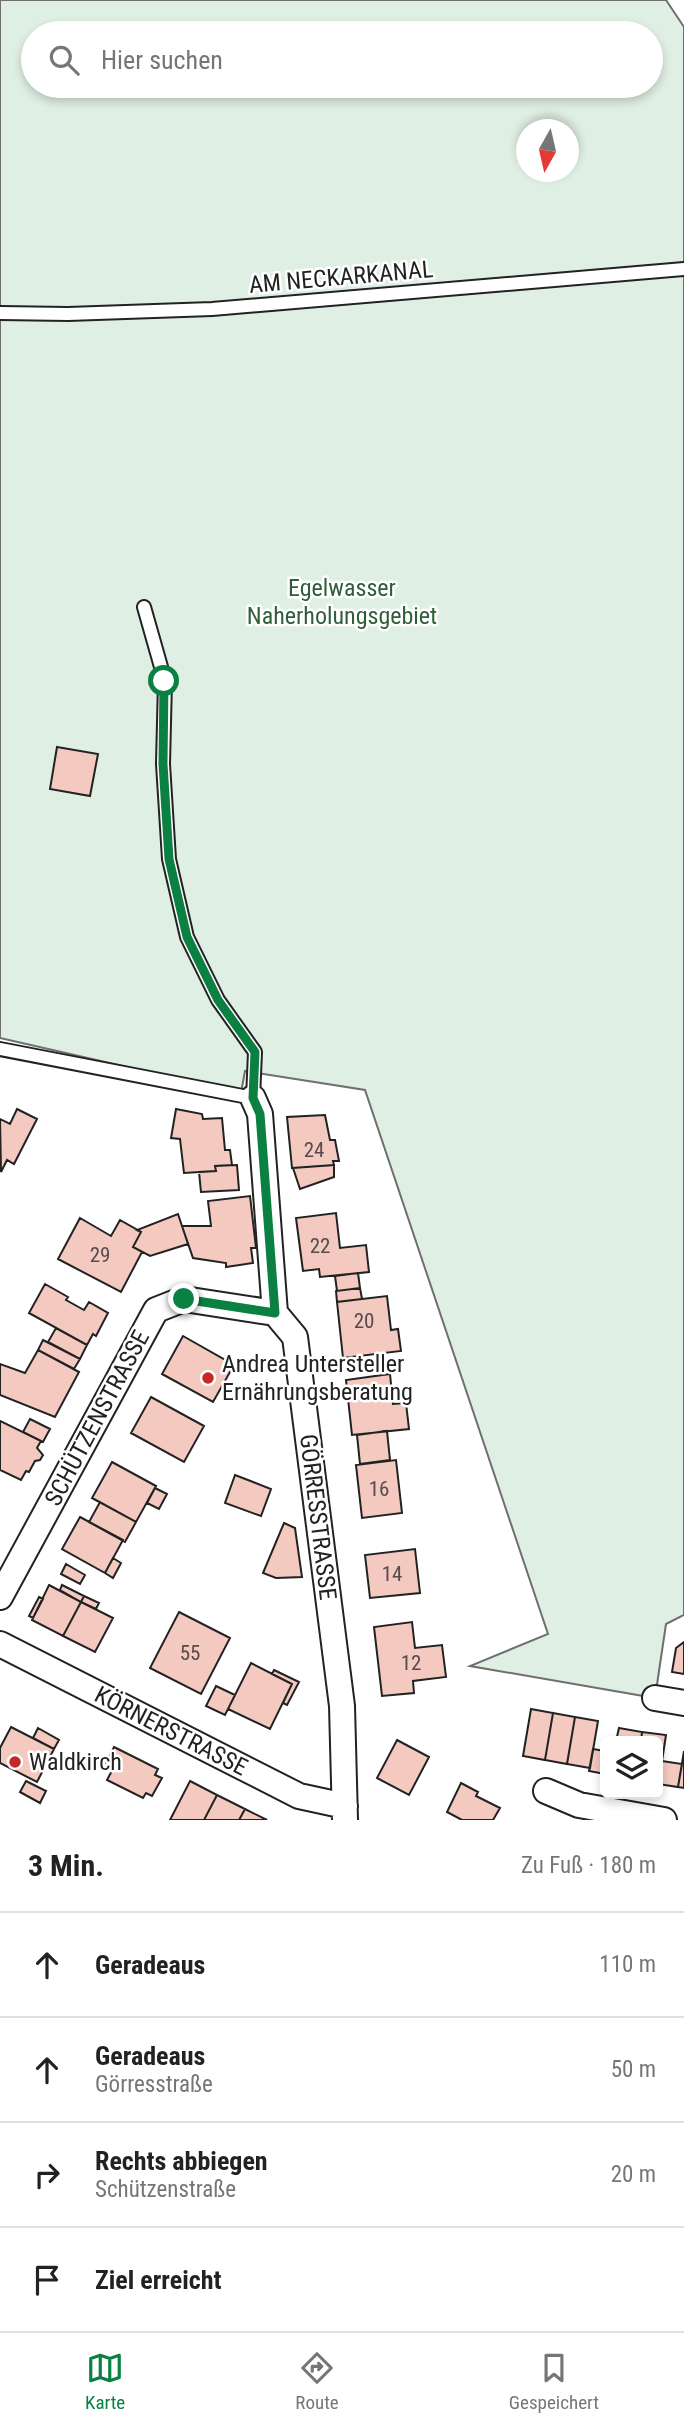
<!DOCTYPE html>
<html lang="de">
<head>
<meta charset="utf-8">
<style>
  body { margin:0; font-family:"Roboto Condensed",sans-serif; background:#f6f6f6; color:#222 }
  .controls { position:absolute; right:21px; bottom:21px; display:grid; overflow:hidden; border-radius:10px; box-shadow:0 4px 10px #0003 }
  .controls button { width:63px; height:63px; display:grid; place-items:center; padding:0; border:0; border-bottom:2px solid #e0e0e0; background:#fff; color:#222; font:35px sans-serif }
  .compass { position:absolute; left:516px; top:119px; width:63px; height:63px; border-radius:50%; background:#fff; box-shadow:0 4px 10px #0003; rotate:188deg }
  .stop { position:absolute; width:21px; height:21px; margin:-16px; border:5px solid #0b8043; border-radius:50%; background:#fff }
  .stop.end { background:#0b8043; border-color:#fff; box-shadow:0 2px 7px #0008 }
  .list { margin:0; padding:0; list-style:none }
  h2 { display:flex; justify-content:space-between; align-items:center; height:91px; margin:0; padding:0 28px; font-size:30px }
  h2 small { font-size:23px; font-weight:400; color:#767676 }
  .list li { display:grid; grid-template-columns:46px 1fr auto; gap:21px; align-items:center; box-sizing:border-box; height:105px; padding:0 28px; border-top:2px solid #e0e0e0 }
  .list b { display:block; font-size:26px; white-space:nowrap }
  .list p { margin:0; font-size:23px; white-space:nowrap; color:#767676 }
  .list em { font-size:23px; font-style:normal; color:#767676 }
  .icon { flex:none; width:38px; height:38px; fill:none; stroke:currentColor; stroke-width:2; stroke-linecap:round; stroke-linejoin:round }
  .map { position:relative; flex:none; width:684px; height:1820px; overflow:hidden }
  .search { position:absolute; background:#fff; box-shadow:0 4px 10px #0003; left:21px; right:21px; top:21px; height:77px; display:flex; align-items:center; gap:18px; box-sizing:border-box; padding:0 24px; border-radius:38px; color:#767676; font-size:26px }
  .sheet { height:511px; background:#fff }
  nav { display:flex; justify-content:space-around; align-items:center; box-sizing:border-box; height:98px; border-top:2px solid #e0e0e0; background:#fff; font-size:19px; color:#767676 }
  nav a { display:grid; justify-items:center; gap:4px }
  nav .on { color:#0b8043 }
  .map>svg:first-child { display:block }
</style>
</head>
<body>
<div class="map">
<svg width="684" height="1820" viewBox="0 0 684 1820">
  <rect width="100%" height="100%" fill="#fff"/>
  <path fill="#e0efe3" stroke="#6f6f6f" stroke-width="2" fill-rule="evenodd" d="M0,0H666L684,27V1615L666,1624L655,1698L470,1666L548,1634L365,1090L245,1071L241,1093L0,1038ZM33,33H651V86H33ZM526,130H568V172H526Z"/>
  <path fill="#f3c9c0" stroke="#222" stroke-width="2" d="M57,747L98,754L90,796L50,789Z
    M17,1109L37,1119L14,1164L7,1160L1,1172L0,1119L10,1124Z
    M176,1109L202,1114L203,1119L222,1118L225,1150H230L232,1165L215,1166L216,1171L184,1173L180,1139L171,1138Z
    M325,1115L330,1140H335L339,1161H333L334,1165L292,1168L287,1117Z
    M237,1165L239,1190L201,1192L199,1172L216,1171L215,1166Z
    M334,1165V1177L300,1189L293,1168Z
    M250,1196L256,1248H251L253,1263L226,1267V1263L193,1258L182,1226H211L208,1201Z
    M336,1213L340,1248L366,1245L369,1272L320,1277L319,1269L303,1271L296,1218Z
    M178,1214L188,1244L150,1256L133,1247L141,1232L137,1230Z
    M80,1218L111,1236L120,1220L141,1232L133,1247L142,1252L121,1292L58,1259Z
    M358,1273L360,1288L337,1291L335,1276Z
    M45,1284L68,1297L66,1300L84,1310L89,1302L108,1313L96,1336L93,1334L87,1345L29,1313Z
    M360,1288L362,1299L337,1302L336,1291Z
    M387,1296L391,1330L398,1329L401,1351L343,1358L337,1302Z
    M56,1328L87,1345L80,1359L48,1342Z
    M183,1336L234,1365L213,1402L162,1374Z
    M43,1340L80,1359L74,1369L38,1350Z
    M38,1350L79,1372L55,1417L0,1395V1364L25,1373Z
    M390,1374L393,1404L406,1403L409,1429L352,1435L346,1380Z
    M151,1397L204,1426L184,1462L131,1433Z
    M30,1419L50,1429L43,1442L23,1432Z
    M0,1421L41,1441L37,1448L43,1455L40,1460L35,1461L29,1472L26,1471L21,1480L0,1470Z
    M387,1431L390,1460L360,1464L357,1435Z
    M396,1460L402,1513L362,1518L356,1465Z
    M112,1462L156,1486L136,1522L92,1498Z
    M235,1475L271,1489L261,1516L225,1503Z
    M155,1488L167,1494L159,1509L147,1503Z
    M100,1502L136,1522L125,1542L89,1522Z
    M80,1517L123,1540L105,1573L62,1549Z
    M284,1523L295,1528L302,1577L276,1578L263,1573Z
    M415,1549L420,1593L370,1598L365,1555Z
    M113,1558L121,1563L113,1578L105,1573Z
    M66,1564L85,1575L80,1584L61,1574Z
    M49,1585L81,1602L63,1636L32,1620Z
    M62,1585L84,1596L81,1602L60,1590Z
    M84,1596L99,1603L96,1609L81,1602Z
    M39,1597L43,1599L33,1618L29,1616Z
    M81,1602L113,1618L95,1652L63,1636Z
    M179,1612L230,1638L201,1694L150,1668Z
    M412,1622L415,1648L442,1645L446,1677L413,1681L414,1693L382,1696L374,1627Z
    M684,1642V1674L672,1672L676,1648Z
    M251,1663L292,1684L270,1729L228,1709Z
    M274,1670L299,1682L287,1705L283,1703L292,1684L272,1674Z
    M216,1686L235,1695L225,1715L206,1706Z
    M531,1709L553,1713L545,1760L523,1756Z
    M553,1713L575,1717L567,1764L545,1760Z
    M575,1717L598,1721L590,1768L567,1764Z
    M11,1727L54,1749L37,1782L0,1763V1748Z
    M38,1728L59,1740L54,1749L33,1738Z
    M619,1728L642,1732L641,1741H616Z
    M642,1732L666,1735L659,1781L658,1741H641Z
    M397,1740L429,1757L409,1795L377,1778Z
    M114,1747L158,1769L155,1775L162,1778L152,1796L146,1793L143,1798L107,1780L114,1767L106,1763Z
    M593,1749L605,1751V1774L589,1771Z
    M684,1751V1788L678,1787Z
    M662,1761L682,1764L678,1787L658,1784Z
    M26,1781L46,1791L40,1803L20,1792Z
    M190,1781L217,1795L204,1820H170Z
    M461,1783L478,1792L476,1796L500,1808L493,1820H462L447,1812Z
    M217,1795L245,1809L239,1820H204Z
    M245,1809L267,1820H239Z"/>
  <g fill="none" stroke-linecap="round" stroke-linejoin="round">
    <defs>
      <path id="service" d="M0,313L68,314L212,309L684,269
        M0,1049L253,1098L255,1052L218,1000L187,937L169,859L163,764L165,681L144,607"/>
      <path id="minor" d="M253,1098L260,1114L275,1313L295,1337L342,1706L345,1820
        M0,1597L156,1310L184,1299L275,1313
        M0,1644L299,1796L345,1806
        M655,1698L684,1703
        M546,1791L579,1805L664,1820"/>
    </defs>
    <use href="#service" stroke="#222" stroke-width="16"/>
    <use href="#minor" stroke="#222" stroke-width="28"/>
    <use href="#service" stroke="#fff" stroke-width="12"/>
    <use href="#minor" stroke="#fff" stroke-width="24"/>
  </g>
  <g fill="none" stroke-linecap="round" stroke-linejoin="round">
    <path stroke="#0b8043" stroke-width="9" d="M164,681L163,764L169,859L187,937L218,1000L255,1052L253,1098L260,1114L275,1313L184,1299"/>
  </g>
  <g fill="#c62828" stroke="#fff" stroke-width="2.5">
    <circle cx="208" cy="1378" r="7"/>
    <circle cx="15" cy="1762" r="7"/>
  </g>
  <g text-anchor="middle" stroke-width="5" stroke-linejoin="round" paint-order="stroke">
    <g font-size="21" fill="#564c4a">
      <text x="314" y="1157">24</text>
      <text x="320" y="1253">22</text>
      <text x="100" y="1262">29</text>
      <text x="364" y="1328">20</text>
      <text x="379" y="1496">16</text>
      <text x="392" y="1581">14</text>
      <text x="190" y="1660">55</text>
      <text x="411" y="1670">12</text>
    </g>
    <g font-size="24" fill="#222" stroke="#fff">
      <text transform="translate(341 277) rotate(-5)" y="8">AM NECKARKANAL</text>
      <text transform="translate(97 1418) rotate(-62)" y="8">SCHÜTZENSTRASSE</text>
      <text transform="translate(318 1517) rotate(83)" y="8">GÖRRESSTRASSE</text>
      <text transform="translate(171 1731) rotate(27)" y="8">KÖRNERSTRASSE</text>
    </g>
    <g font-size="24" fill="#2f5e38" stroke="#fff">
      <text x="342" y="596">Egelwasser<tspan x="342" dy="28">Naherholungsgebiet</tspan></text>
    </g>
    <g font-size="24" fill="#222" stroke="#fff" text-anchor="start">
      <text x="222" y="1372">Andrea Untersteller<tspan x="222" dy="28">Ernährungsberatung</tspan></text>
      <text x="29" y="1770">Waldkirch</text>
    </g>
  </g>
</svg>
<div class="controls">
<button><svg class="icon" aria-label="layers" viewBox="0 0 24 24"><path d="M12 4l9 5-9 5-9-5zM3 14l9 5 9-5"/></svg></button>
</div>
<svg class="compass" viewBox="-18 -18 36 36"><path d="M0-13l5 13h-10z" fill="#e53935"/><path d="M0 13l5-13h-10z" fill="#767676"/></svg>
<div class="stop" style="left:164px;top:681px"></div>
<div class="stop end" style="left:184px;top:1299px"></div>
<div class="search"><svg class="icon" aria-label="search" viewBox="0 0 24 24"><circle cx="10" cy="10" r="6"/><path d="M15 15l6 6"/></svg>Hier suchen</div>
</div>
<section class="sheet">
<h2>3 Min.<small>Zu Fuß · 180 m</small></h2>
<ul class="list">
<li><svg class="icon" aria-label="ahead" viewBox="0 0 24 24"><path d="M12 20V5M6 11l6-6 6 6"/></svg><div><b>Geradeaus</b></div><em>110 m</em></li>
<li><svg class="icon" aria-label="ahead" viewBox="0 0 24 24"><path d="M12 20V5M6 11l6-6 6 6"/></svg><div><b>Geradeaus</b><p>Görresstraße</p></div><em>50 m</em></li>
<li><svg class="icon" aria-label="right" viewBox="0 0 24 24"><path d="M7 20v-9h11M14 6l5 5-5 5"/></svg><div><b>Rechts abbiegen</b><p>Schützenstraße</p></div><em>20 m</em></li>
<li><svg class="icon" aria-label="arrive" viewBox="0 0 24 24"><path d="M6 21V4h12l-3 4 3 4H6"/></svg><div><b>Ziel erreicht</b></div></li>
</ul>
</section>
<nav>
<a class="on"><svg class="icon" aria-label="map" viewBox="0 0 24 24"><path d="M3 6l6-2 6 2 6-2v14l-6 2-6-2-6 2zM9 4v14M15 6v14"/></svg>Karte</a>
<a><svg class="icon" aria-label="directions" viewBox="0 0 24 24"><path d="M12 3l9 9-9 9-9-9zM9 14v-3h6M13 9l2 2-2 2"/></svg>Route</a>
<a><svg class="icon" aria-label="saved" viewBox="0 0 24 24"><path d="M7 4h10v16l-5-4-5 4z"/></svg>Gespeichert</a>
</nav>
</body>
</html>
